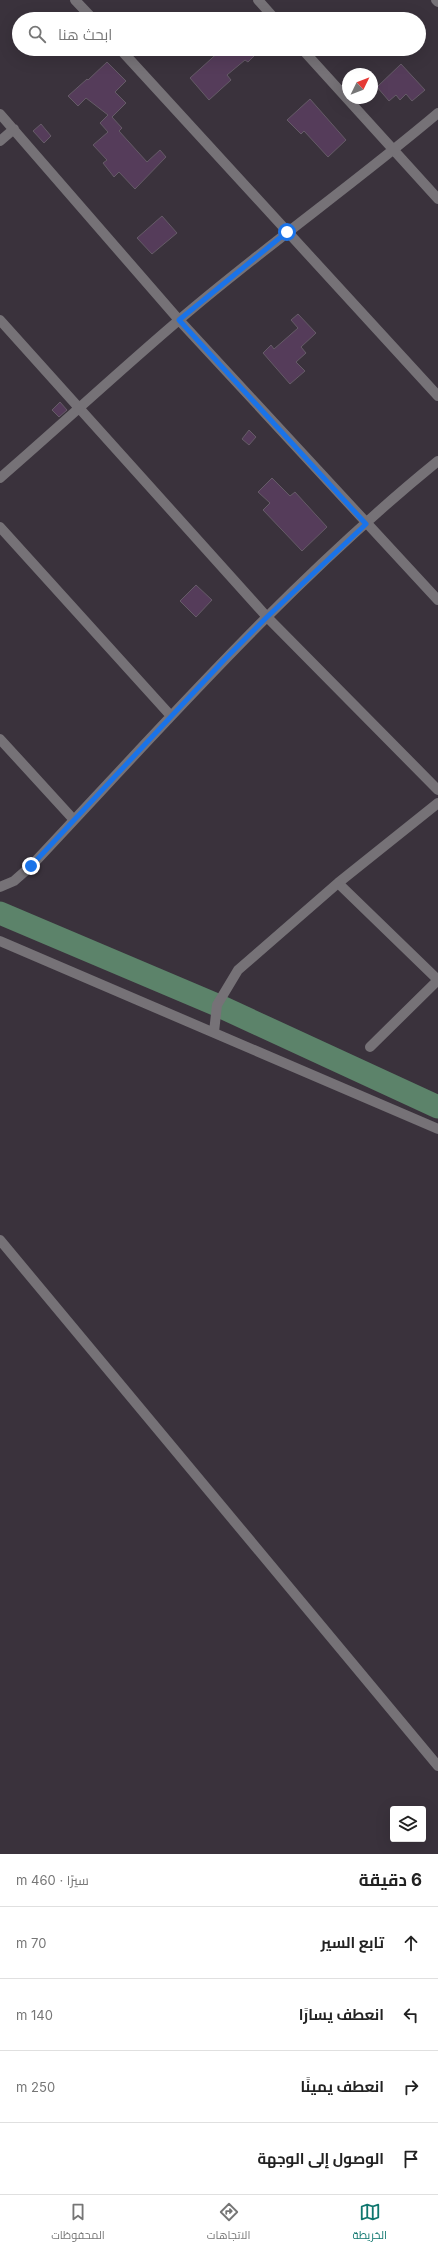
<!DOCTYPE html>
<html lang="ar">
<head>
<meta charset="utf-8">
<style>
  body { margin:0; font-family:Inter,Cairo,sans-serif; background:#f6f6f6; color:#222; direction:rtl }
  .controls { position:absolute; right:12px; bottom:12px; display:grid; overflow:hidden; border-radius:4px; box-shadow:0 4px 16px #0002 }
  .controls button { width:36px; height:36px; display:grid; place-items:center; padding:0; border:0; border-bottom:1px solid #e0e0e0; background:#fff; color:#222; font:20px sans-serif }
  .compass { position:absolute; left:342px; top:68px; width:36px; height:36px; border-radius:50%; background:#fff; box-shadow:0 4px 16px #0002; rotate:47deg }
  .stop { position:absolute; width:12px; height:12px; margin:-9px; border:3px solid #1a73e8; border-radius:50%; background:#fff }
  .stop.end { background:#1a73e8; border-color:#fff; box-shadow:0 1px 4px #0008 }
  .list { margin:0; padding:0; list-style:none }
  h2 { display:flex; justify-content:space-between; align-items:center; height:52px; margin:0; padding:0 16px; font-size:17px }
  h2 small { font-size:13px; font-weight:400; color:#767676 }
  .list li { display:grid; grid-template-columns:26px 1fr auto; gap:12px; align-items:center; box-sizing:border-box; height:72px; padding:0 16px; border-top:1px solid #e0e0e0 }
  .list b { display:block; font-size:15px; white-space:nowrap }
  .list em { font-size:13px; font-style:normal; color:#767676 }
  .icon { flex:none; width:22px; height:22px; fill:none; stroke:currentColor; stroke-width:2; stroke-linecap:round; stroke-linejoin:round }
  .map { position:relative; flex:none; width:438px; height:1854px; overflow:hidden; direction:ltr }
  .search { position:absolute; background:#fff; box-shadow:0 4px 16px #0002; left:12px; right:12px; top:12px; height:44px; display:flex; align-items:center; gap:10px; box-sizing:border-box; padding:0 14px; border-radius:22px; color:#767676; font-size:15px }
  .sheet { height:340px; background:#fff }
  nav { display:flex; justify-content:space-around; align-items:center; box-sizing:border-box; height:56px; border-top:1px solid #e0e0e0; background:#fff; font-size:11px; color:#767676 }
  nav a { display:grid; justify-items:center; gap:2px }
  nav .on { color:#0f766e }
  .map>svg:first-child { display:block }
</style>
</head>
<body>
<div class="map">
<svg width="438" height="1854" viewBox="0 0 438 1854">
  <rect width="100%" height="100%" fill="#3a323c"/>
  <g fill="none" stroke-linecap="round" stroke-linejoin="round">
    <path stroke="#5c836a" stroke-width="23" d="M0,913L217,1005L438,1107"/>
  </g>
  <path fill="#553c5a" stroke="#655b67" d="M222,49H261L248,62L245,60L227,75L231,80L209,100L190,78Z
    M107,62L126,81L115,92L126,103L112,117L122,128L119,131L147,162L160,150L166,157L135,189L119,172L114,177L103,163L107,160L93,145L108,132L100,123L108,115L86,98L78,106L68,96L87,79L88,80Z
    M401,64L425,90L412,101L406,94L400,100L396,95L389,101L377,87Z
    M310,99L346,140L328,157L304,131L301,134L287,120Z
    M41,124L51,136L44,143L33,131Z
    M162,216L177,233L152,254L137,238Z
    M298,314L316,333L301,347L306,353L296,362L305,371L290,384L263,353L271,345L274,349L298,328L291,320Z
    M60,402L67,410L59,417L52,410Z
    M249,430L256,437L249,445L242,439Z
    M272,478L290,496L295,492L327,527L302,551L263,510L270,503L258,492Z
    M196,585L212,600L196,617L180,601Z"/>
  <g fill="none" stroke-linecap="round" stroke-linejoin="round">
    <path stroke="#767277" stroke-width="10" d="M75,0L93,19
      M258,0L275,19
      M436,0L438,2
      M120,49L438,396
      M302,49L438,199
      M0,114L179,320L438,600
      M0,141L14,129
      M0,320L267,617L438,790
      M0,478C60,426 118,372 179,320C263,248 354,184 438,113
      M0,527L171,716
      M0,739L74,820
      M338,883L438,980
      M0,887L14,881L31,866C162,727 289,582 438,461
      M0,941L438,1129
      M214,1032L217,1005L238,970L338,883L438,803
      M370,1047L438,980
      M0,1240L438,1766"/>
  </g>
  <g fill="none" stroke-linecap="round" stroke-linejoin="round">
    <path stroke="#1a73e8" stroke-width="5" d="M31,866L225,659L267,617L366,524L179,320L287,232"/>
  </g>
</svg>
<div class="controls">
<button><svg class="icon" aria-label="layers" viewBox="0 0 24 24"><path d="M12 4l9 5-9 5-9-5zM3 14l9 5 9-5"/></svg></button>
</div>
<svg class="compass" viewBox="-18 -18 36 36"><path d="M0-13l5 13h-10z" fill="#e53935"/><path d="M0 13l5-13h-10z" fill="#767676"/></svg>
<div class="stop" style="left:287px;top:232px"></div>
<div class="stop end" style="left:31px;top:866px"></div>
<div class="search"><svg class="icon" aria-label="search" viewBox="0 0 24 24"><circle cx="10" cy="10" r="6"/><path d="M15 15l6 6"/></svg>ابحث هنا</div>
</div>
<section class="sheet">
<h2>6 دقيقة<small>سيرًا · 460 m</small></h2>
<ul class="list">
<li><svg class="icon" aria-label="ahead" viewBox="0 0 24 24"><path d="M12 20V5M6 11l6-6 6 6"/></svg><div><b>تابع السير</b></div><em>70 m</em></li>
<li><svg class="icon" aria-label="left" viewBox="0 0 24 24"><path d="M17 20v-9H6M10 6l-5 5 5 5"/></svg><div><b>انعطف يسارًا</b></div><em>140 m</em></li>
<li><svg class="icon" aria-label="right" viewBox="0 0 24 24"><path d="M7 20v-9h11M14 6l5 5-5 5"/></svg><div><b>انعطف يمينًا</b></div><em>250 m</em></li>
<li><svg class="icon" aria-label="arrive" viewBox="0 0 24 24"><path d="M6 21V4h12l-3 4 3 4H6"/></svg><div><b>الوصول إلى الوجهة</b></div></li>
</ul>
</section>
<nav>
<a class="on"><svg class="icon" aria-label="map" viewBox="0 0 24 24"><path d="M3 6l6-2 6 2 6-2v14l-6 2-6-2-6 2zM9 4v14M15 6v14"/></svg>الخريطة</a>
<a><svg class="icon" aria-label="directions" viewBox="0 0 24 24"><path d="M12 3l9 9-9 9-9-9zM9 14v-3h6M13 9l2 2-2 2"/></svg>الاتجاهات</a>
<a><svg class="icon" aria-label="saved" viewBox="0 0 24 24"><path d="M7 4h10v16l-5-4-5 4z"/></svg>المحفوظات</a>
</nav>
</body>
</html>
